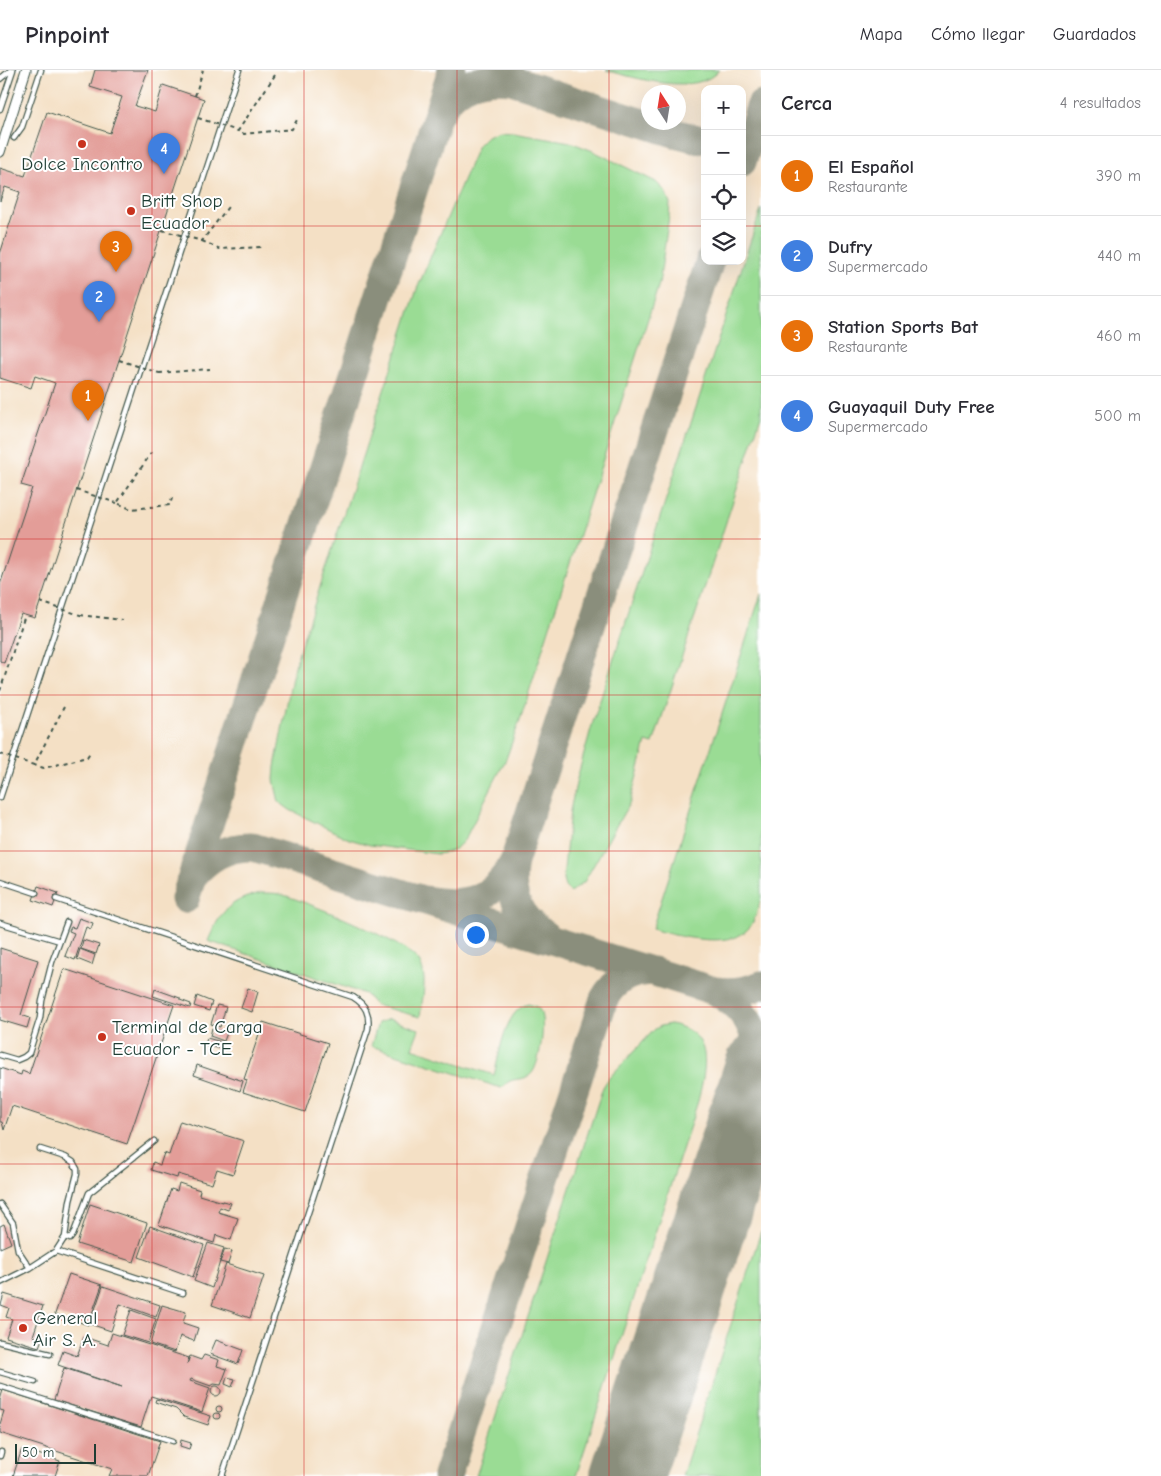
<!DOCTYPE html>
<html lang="es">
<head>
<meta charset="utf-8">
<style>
  body { margin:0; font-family:"Comic Neue",sans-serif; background:#f2f2f3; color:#2b2b33 }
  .controls { position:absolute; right:15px; top:15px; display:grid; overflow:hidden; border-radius:10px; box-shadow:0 5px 20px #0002 }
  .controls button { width:45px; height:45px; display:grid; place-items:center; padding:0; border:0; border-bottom:1px solid #e1e1e2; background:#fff; color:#2b2b33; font:25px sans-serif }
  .compass { position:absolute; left:641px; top:15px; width:45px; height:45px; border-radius:50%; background:#fff; box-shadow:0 5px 20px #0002; rotate:348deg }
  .scale { position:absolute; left:15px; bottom:12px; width:81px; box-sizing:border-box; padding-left:5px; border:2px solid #1f3d34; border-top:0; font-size:14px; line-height:18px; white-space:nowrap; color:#1f3d34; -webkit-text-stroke:4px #fff; paint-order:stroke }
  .you { position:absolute; left:475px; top:864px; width:18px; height:18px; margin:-12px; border:4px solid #fff; border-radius:50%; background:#1a73e8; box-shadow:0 0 0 8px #1a73e833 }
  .badge { display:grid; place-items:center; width:32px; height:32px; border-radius:50%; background:#7c3aed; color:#fff; font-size:16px; font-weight:700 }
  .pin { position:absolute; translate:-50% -41px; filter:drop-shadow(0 1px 2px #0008) }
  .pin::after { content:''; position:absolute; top:26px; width:18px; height:15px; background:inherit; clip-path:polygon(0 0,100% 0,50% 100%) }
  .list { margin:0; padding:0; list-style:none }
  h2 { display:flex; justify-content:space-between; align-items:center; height:65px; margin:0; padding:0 20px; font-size:21px }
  h2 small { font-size:16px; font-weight:400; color:#7c7c81 }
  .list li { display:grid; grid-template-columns:32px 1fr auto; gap:15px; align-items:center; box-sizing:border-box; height:80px; padding:0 20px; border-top:1px solid #e1e1e2 }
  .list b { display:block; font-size:19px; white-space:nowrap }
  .list p { margin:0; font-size:16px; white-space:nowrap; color:#7c7c81 }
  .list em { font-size:16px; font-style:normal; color:#7c7c81 }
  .icon { flex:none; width:28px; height:28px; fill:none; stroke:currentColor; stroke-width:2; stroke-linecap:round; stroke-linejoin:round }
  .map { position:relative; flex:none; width:761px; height:1406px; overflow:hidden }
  header { display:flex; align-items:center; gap:30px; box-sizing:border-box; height:70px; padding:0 25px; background:#fff; border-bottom:1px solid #e1e1e2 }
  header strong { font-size:24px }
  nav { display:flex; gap:28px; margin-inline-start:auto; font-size:18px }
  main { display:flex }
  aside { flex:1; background:#fff }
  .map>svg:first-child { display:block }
</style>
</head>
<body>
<header>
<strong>Pinpoint</strong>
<nav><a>Mapa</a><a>Cómo llegar</a><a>Guardados</a></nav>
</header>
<main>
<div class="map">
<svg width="761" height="1406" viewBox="0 0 761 1406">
  <rect width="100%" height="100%" fill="#fff"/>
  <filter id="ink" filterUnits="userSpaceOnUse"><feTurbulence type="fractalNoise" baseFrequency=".02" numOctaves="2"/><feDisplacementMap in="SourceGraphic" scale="10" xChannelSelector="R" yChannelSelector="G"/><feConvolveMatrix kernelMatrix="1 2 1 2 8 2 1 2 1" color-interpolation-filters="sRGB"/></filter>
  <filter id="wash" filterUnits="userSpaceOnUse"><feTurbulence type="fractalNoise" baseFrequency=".0096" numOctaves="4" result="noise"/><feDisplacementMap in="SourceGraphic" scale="20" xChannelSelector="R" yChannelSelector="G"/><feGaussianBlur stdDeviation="1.12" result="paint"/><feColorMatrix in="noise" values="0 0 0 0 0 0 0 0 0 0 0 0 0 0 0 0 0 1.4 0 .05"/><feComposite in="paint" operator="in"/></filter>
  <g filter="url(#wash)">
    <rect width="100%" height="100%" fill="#f4e0c5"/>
    <path fill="#9adc94" stroke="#5c8c64" d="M606,0H719C698,27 634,8 606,0Z
      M499,61L513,62L570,72L593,81L656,112L665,121L670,133L669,146L659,214L521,647L506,689L465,769C457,779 451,782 438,784L370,775L349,769L290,740L279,732L274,710L275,697L292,607L301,575L417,219L478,75L487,66Z
      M761,139V346L653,674L646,672L630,732L584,812L570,822L565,817L563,809L570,741L577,709L592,655Z
      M761,524V828C758,838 755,853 747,860C729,879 674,866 652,859Z
      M261,823C267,823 274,823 280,824C305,831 410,873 420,893C428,909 422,930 420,947L375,935L365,924L208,871C221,841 228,831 261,823Z
      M528,934C532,935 536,936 539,939C547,950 540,993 532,1003C527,1010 517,1008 510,1011C507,1013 504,1015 501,1018L371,976L378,953L389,949L419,959L412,978L494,1005C500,984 504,941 528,934Z
      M670,954C715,962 706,997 698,1031L576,1406H476L603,1017L609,1008L655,959L661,956Z
      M761,1161V1406H682Z"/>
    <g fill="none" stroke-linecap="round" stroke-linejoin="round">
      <path stroke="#8a8e7c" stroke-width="29" d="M441,41C455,14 482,7 511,10L674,63L698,69L705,68
        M742,92L761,35
        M514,792C508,825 518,847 545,865
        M192,807C208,787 228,776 253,777L715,921C751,942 758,963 759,1004
        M185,829L452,0
        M425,830C466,838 493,830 514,792L710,191
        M715,921C731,923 745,922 761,915
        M447,1406L604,929C615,909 630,902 653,901"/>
      <path stroke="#8a8e7c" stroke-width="74" d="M627,1406L761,999"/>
    </g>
    <g id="blocks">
      <path fill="#e39d98" d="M95,0H148L135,36L155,42L163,15L204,29L35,548L21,544L4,593L0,591V515L32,418L21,415L55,313L35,306L31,318L0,308V184L20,122L5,117L0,131V98L25,106L47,42L110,63L122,27L90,17Z
        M38,816L58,823L53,837L33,830Z
        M79,848L93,853L91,859L86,857L75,890L65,886L74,863L69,861L71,857L75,858Z
        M83,870L99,875L96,884L81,879Z
        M0,878L38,890L21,945L30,948L27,958L0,950Z
        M80,879L95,885L92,895L77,889Z
        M64,899L174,935L127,1074L12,1036L4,1060L2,1052H0V998L21,1005L22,1001L29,1004Z
        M248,918L258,922L252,942L241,938Z
        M155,919L180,928V930L191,934L190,938L153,926Z
        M197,926L212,932L209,941L194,936Z
        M217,935L226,937L220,957L211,954Z
        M263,952L328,973L305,1042L243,1022L247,1010L244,1009Z
        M212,958L227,963L224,971L210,966Z
        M207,968L225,973L224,976H221L220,979L205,975Z
        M197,995L243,1011L240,1021L194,1005Z
        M180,1051L244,1071L233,1104L217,1099L212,1114L178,1104L177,1108L151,1100L153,1092L160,1095L164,1083L169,1085Z
        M179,1113L200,1120L199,1125L222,1132V1131L231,1133L228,1140L220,1137L218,1142L238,1148L231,1170L216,1165L214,1173L159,1155L171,1119L177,1121Z
        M90,1134L147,1153L134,1192L77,1174Z
        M4,1154L11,1173L0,1178V1156Z
        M150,1156L204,1175L193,1207L139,1187Z
        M208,1173L224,1178L212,1218L194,1211Z
        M225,1179L232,1181L228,1194L220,1192Z
        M226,1194L264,1206L250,1248L212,1235Z
        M69,1204L102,1215L88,1255L55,1244Z
        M103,1216L160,1235L156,1247L120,1234L111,1261L90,1254Z
        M4,1224L43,1236L33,1266L42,1269L39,1277L6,1267L12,1249L6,1247L9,1238L1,1235Z
        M162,1235L186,1242L183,1253L198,1258L194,1271L180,1266L175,1282L150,1274Z
        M131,1240L156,1249L148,1273L122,1265Z
        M112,1263L189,1288L187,1294L190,1286L201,1290L204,1285L219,1290L217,1296L227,1299L221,1315L214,1314L211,1316L191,1309L190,1311L210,1318L202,1342L151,1326L141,1357L54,1330L64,1298L122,1317L58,1295L63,1281L77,1286L84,1267L108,1275Z
        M216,1270L243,1280L238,1294L210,1284Z
        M227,1307L235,1309L232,1317L225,1314Z
        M211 1321a5 5 0 1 1 10 0a5 5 0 1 1-10 0Z
        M3,1320L160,1371L148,1406H109L112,1399L0,1363V1354L4,1341L0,1340V1330Z
        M156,1329L211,1346L208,1355L184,1347L176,1339L155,1332Z
        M216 1339a3 3 0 1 1 6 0a3 3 0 1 1-6 0Z
        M214 1346a3 3 0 1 1 6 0a3 3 0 1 1-6 0Z
        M181,1370L191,1373L189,1379L180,1376Z
        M22,1379L60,1391L55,1406H13Z"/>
    </g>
  </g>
  <g filter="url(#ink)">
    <use href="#blocks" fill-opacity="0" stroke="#3f554a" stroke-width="1"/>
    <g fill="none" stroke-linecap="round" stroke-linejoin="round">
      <defs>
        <path id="lane" d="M0,9L11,0
          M0,39L13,0
          M14,68L22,57L41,0
          M0,728L239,0
          M0,811L36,823
          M56,829L353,927C366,935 370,944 368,959L222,1406
          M0,853L60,871
          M0,985L17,990L24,987L29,983L40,948L42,931L52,892L67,852
          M0,1134L13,1153L18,1180L30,1198
          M65,1167L70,1169L73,1165L89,1123L154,1071
          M56,1181L183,1223
          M0,1213L30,1198L56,1181L65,1167L70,1131L77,1104V1099L73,1092L65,1087L40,1079
          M0,1272L50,1284
          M0,1302L35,1312
          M0,1316L173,1371
          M0,1386L1,1382"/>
        <path id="street" d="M0,82L26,0"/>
      </defs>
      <use href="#lane" stroke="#3f554a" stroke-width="7"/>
      <use href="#street" stroke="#3f554a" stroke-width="11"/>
      <path stroke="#3f554a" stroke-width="2" stroke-dasharray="4 4" stroke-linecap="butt" d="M275,5L238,61L244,64L292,59L297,50
        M195,26L203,0
        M202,171L220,179L262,177
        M159,303L210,299
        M152,382L117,433L131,439L170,435L172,428
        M80,545L123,550
        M0,621L25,545
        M64,637L34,695L44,698L87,687L91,681"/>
      <use href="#lane" stroke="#fff" stroke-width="4.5"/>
      <use href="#street" stroke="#fff" stroke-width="9"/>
      <path stroke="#3f554a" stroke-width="2" stroke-dasharray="4 4" stroke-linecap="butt" d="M198,48L238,61
        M162,160L202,171L228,137
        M119,290L159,303
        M76,420L117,433
        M40,532L80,545
        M0,684L34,695"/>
    </g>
  </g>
  <path fill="none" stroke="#d62828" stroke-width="1" stroke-opacity="0.55" d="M152,0V1406M304,0V1406M457,0V1406M609,0V1406M0,156H705M742,156H761M0,312H761M0,469H761M0,625H761M0,781H761M0,937H761M0,1094H761M0,1250H761"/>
  <g fill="#c8321e" stroke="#fff" stroke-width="2">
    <circle cx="82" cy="74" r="5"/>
    <circle cx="131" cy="141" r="5"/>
    <circle cx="102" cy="967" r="5"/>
    <circle cx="23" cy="1258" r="5"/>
  </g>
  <g text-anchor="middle" stroke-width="4" stroke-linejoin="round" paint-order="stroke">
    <g font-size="19" fill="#1f3d34" stroke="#fff" text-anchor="start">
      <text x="82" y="100" text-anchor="middle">Dolce Incontro</text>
      <text x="141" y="137">Britt Shop<tspan x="141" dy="22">Ecuador</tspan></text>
      <text x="112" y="963">Terminal de Carga<tspan x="112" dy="22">Ecuador - TCE</tspan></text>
      <text x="33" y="1254">General<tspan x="33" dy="22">Air S. A.</tspan></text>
    </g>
  </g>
</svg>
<div class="controls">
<button>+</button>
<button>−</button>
<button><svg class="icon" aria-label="locate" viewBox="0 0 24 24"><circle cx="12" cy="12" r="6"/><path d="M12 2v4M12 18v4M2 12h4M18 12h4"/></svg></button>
<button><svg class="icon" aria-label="layers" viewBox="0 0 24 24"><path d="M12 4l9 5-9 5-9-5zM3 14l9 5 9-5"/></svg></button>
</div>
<svg class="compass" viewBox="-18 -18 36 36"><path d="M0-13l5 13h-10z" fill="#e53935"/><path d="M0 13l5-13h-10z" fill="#7c7c81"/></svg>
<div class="scale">50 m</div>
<div class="you"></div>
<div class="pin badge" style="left:88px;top:351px;background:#e8710a">1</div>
<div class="pin badge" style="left:99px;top:252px;background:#3f7fe0">2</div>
<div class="pin badge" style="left:116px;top:202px;background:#e8710a">3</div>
<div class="pin badge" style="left:164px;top:104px;background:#3f7fe0">4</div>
</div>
<aside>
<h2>Cerca<small>4 resultados</small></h2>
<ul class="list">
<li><span class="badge" style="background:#e8710a">1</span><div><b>El Español</b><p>Restaurante</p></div><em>390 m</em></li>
<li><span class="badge" style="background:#3f7fe0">2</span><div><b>Dufry</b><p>Supermercado</p></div><em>440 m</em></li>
<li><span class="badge" style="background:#e8710a">3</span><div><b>Station Sports Bat</b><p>Restaurante</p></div><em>460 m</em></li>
<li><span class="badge" style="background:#3f7fe0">4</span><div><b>Guayaquil Duty Free</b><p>Supermercado</p></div><em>500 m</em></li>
</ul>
</aside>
</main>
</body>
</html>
